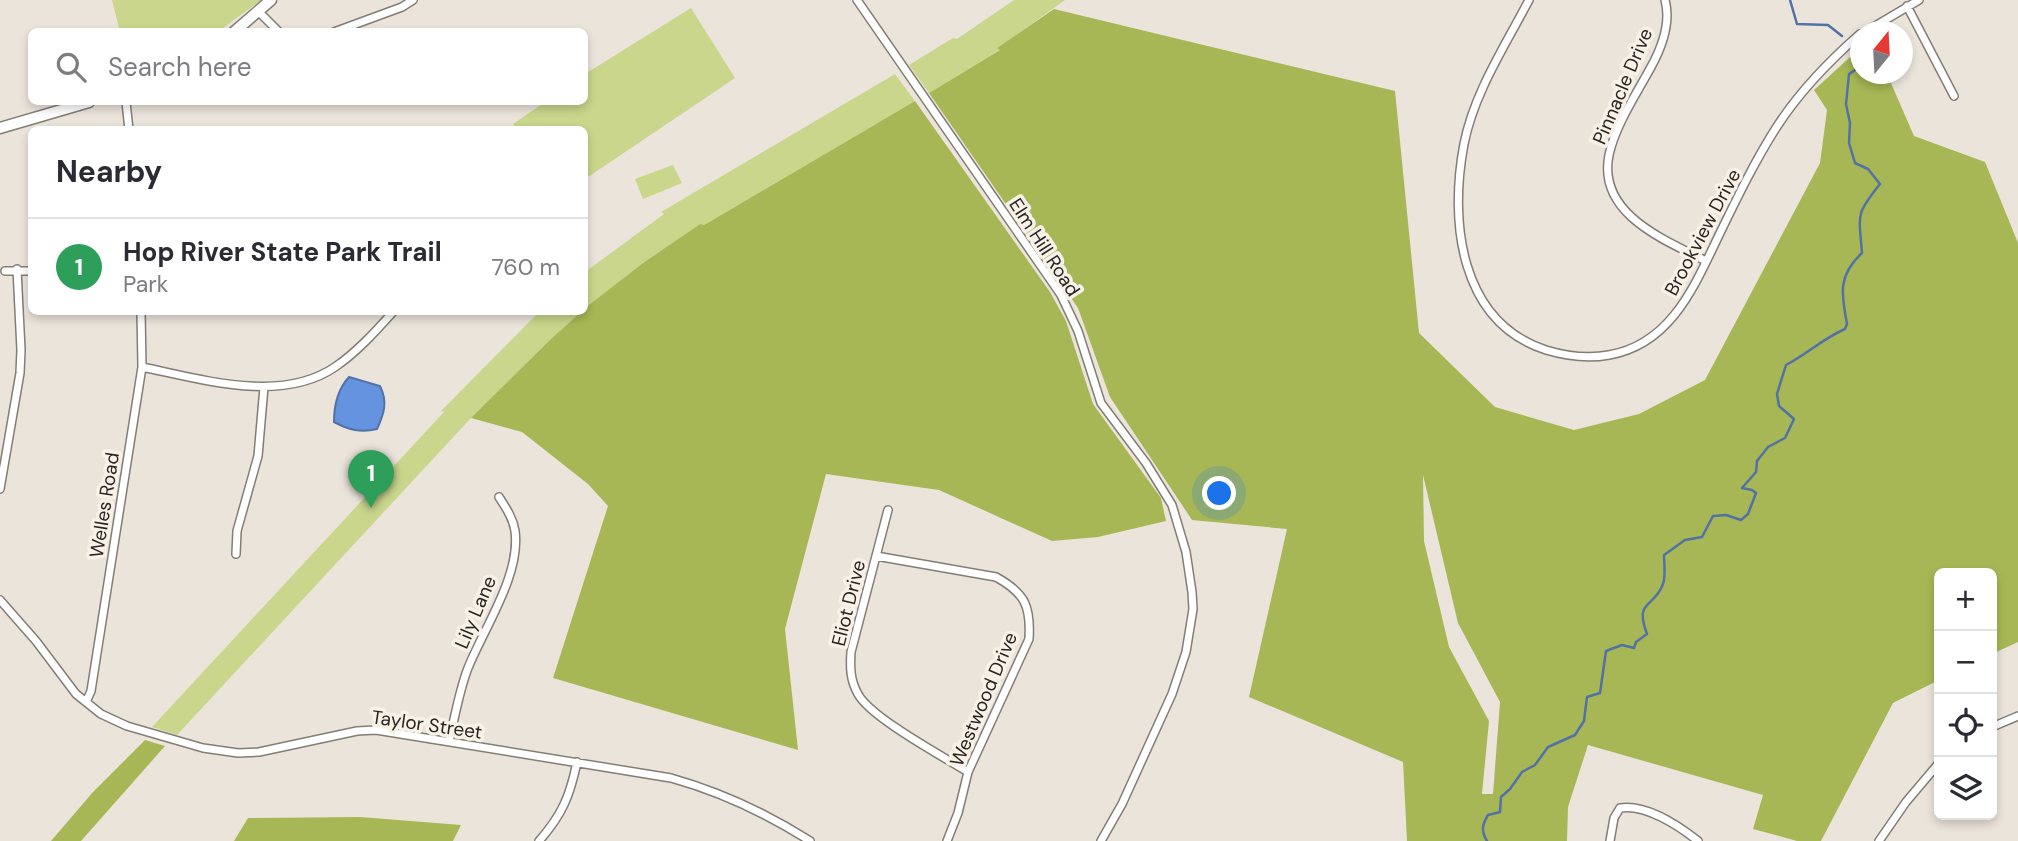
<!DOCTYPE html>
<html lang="en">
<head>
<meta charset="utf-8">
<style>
  body { margin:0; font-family:"DM Sans",sans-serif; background:#f2f2f3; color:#2b2b33 }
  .controls { position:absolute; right:21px; bottom:21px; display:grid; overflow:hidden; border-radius:10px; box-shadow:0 4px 10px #0003 }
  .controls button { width:63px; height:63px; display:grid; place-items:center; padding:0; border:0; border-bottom:2px solid #e1e1e2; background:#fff; color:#2b2b33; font:35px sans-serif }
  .compass { position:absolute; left:1850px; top:21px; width:63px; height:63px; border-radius:50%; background:#fff; box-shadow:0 4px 10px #0003; rotate:18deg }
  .you { position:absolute; left:1220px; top:494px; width:24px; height:24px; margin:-18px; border:5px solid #fff; border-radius:50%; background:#1a73e8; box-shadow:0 0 0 10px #1a73e833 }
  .badge { display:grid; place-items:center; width:46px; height:46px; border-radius:50%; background:#1a73e8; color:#fff; font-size:23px; font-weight:700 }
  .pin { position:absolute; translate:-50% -58px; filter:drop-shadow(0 2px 4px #0008) }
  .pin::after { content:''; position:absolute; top:37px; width:24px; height:21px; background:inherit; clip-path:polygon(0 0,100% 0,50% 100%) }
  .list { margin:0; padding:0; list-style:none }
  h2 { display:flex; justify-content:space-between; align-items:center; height:91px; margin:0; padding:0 28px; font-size:30px }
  h2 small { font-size:23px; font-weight:400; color:#7c7c81 }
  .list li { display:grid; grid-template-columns:46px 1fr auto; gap:21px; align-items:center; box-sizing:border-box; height:98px; padding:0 28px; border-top:2px solid #e1e1e2 }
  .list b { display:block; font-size:26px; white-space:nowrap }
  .list p { margin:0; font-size:23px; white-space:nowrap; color:#7c7c81 }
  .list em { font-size:23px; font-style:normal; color:#7c7c81 }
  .icon { flex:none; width:38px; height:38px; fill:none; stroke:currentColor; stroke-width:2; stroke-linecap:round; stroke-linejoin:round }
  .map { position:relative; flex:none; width:2018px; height:841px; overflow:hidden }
  .search { position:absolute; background:#fff; box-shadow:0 4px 10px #0003; left:28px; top:28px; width:560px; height:77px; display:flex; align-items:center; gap:18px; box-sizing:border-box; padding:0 24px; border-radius:10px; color:#7c7c81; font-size:26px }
  .panel { position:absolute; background:#fff; box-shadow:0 4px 10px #0003; left:28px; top:126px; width:560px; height:189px; border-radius:10px }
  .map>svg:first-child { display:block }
</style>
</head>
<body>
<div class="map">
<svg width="2018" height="841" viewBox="0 0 2018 841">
  <rect width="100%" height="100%" fill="#ebe4db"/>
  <path fill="#c9d68c" d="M112,0H261L219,31L120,32Z
    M1014,0H1065L998,48L1001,49L929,93L909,65L953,38L957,39Z
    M691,8L735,78L585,179L584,130L516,129L513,124L545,102H584L585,74Z
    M895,74L915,101L704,225L700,224L643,263L585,309V272L664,214L661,212Z
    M673,165L682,183L643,199L635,179Z
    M539,312H582L471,418L177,735L152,727L444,412L441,411Z"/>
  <path fill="#a8b755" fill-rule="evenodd" d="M1054,9L1395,91L1419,333L1495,407L1574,430L1639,414L1705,380L1820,163L1827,110L1814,90L1860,48V74H1887L1914,136L1985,162L2018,243V642L1992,654V573H1939V680L1893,703L1821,841H1797L1753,829L1763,795L1588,745L1568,807L1567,841H1407L1403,762L1249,697L1287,529L1192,520L1110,397L1078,308L929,93L1000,50L997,48ZM1423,475L1458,623L1500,702L1493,794H1482L1489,721L1449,647L1424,541Z
    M915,101L1050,292L1066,321L1093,404L1161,498L1166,521L1098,537L1052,541L939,490L826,474L785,629L798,750L553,678L608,506L588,484L522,432L471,418L551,339L589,305L643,263L700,224L704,225Z
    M145,740L165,746L81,841H51L93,792Z
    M360,817L461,825L453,841H234L248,818Z"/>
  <path fill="#6593df" stroke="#5272a6" stroke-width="2" d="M349,377L380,386C388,402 384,414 377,429C361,433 349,430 334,422C334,405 337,390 349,377Z"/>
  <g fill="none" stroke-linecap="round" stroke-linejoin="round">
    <path stroke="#5272a6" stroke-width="2.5" d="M1790,0L1797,24L1828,25L1842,36
      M1855,51L1860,56
      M1487,841C1481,831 1482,825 1488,815L1500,812L1501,797L1510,789L1522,772L1535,765L1548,747L1575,735L1584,721L1587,697L1600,693L1606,651L1622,645L1634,648L1636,642L1647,634C1634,599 1654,609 1663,584C1666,576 1664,564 1664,555L1685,540L1702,537L1713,516L1726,515L1741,520L1748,514L1756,493L1752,490L1742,488L1756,472L1757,461L1768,447L1785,438L1794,419L1779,406L1777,394L1786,365C1807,354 1824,338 1845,329L1847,324C1841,293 1838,275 1862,253C1859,214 1855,215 1880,184L1868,169L1855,163L1849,143L1850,123L1846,104L1849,74L1860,67"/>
    <defs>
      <path id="minor" d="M857,0L1061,295L1078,331L1101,403L1146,463L1172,505L1186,552L1192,592L1193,609L1186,652L1172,694L1122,804L1101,841
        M1529,0C1505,46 1474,93 1464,144C1449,222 1460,322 1546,350C1566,356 1588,359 1609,355C1673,344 1696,282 1721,231C1738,196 1755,161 1776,128C1799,92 1828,62 1860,34
        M1665,0C1671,22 1662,47 1651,67C1637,93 1615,126 1609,155C1597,214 1665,240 1706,261
        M1907,6L1954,96
        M259,12L279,32
        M334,32L402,7L413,0
        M1865,32L1919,0
        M126,102L129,130
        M5,271H32
        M142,367C201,379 281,404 335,367C357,352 375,332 393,312
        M0,489L20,373L21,350L17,269
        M888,510L851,652C850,667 850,680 858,694C870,717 942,756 968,772
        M236,554L237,531L258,456L264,387
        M876,556L996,577C1025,593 1031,606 1029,639L968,772L958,813L947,841
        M0,600L36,641L76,694L101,714L127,726L203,748L238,753L259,752L357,731L376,730L671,778C721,792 766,813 810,841
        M86,702L91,691L142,367L141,312
        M1992,727L2018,716
        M449,741C455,717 459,691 468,668C484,628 521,575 515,531C513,518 506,508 499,497
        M539,841C562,815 570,796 577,762
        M1610,841L1614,818L1620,808C1646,804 1679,826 1698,841
        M1879,841L1906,802L1939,763"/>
      <path id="major" d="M234,32L271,0
        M0,128L89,102"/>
    </defs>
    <use href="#minor" stroke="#837d75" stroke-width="10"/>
    <use href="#major" stroke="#837d75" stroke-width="13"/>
    <use href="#minor" stroke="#fff" stroke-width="7"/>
    <use href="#major" stroke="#fff" stroke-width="10"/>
  </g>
  <g text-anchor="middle" stroke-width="7" stroke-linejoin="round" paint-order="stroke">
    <g font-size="19" fill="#272421" stroke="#f8f1e8">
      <text transform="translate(1622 86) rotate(-67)" y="7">Pinnacle Drive</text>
      <text transform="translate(1702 232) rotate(-62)" y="7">Brookview Drive</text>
      <text transform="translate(1045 247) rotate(57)" y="7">Elm Hill Road</text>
      <text transform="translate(104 505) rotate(-81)" y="7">Welles Road</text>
      <text transform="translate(848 603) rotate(-76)" y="7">Eliot Drive</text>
      <text transform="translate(475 612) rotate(-67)" y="7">Lily Lane</text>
      <text transform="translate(983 699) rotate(-67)" y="7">Westwood Drive</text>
      <text transform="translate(427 724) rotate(8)" y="7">Taylor Street</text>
    </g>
  </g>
</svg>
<div class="controls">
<button>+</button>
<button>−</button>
<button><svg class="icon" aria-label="locate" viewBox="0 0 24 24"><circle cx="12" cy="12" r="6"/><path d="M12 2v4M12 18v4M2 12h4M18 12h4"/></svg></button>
<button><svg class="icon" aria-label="layers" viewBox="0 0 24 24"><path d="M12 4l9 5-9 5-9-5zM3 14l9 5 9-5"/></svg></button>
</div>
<svg class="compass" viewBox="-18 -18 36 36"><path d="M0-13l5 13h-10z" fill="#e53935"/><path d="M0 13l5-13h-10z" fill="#7c7c81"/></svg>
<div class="you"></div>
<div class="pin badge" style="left:371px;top:508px;background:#2e9e5b">1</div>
<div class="search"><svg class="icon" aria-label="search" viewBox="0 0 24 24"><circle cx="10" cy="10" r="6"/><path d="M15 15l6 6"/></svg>Search here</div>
<section class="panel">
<h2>Nearby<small></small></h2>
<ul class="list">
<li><span class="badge" style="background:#2e9e5b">1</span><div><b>Hop River State Park Trail</b><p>Park</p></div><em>760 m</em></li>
</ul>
</section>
</div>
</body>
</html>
